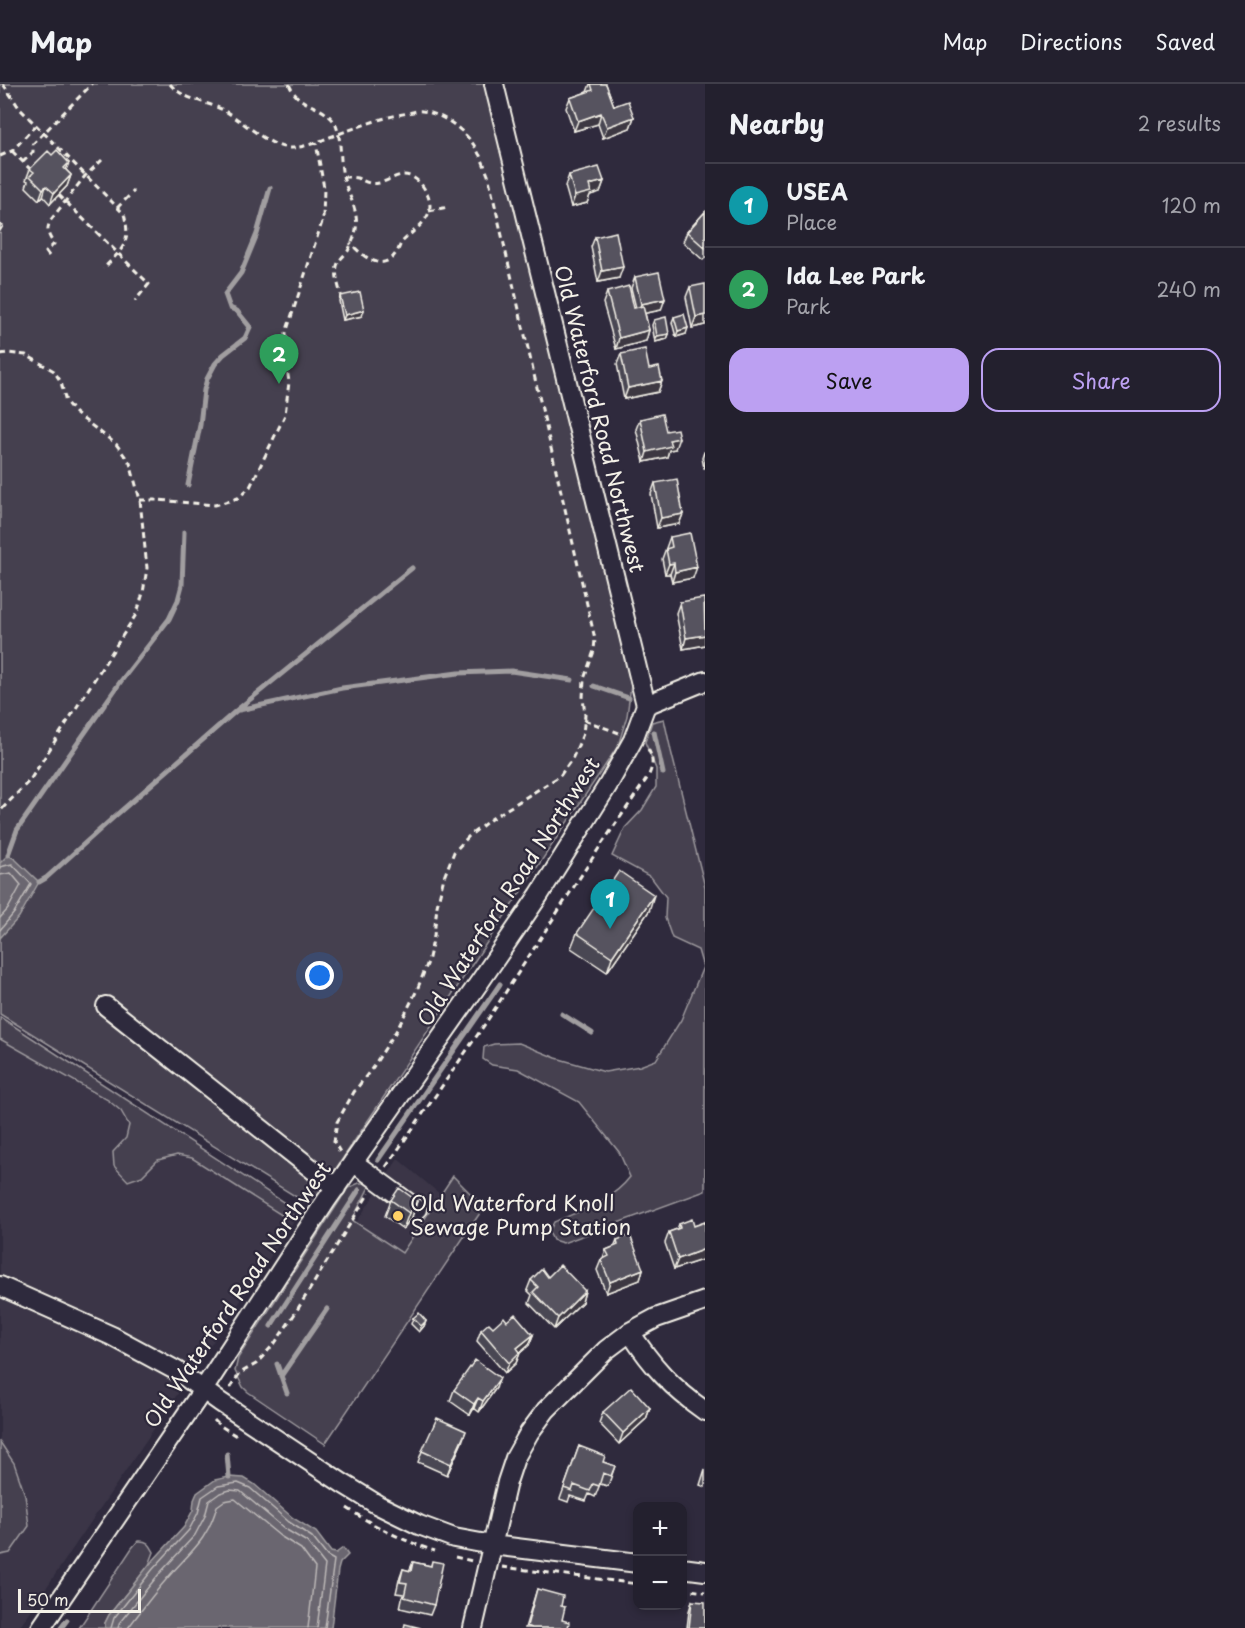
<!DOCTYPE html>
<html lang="en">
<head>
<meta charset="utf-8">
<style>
  body { margin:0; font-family:"Playpen Sans",sans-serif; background:#2f2d3a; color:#f1f3f6 }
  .controls { position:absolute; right:18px; bottom:18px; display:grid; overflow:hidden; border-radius:12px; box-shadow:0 3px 9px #0003 }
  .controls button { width:54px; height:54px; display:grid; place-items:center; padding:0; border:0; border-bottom:2px solid #403e4a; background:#23202e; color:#f1f3f6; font:30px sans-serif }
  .scale { position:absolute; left:18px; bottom:15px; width:123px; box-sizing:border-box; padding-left:6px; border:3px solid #f4f1e8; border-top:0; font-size:16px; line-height:21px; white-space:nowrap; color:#f4f1e8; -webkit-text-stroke:4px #2f2a3d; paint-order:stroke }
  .you { position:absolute; left:320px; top:892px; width:21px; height:21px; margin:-15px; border:4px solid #fff; border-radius:50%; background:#1a73e8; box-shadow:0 0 0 9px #1a73e833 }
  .badge { display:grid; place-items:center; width:39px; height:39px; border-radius:50%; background:#bca0f2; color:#fff; font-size:20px; font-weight:700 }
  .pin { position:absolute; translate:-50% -50px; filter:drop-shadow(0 2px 3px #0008) }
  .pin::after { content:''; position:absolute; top:32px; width:21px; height:18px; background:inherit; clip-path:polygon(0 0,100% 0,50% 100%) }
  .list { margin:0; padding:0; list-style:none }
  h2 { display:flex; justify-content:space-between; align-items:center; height:78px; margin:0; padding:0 24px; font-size:26px }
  h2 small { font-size:20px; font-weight:400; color:#a3a3aa }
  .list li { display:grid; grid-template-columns:39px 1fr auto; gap:18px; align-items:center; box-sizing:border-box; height:84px; padding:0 24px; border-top:2px solid #403e4a }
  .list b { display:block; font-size:22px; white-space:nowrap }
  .list p { margin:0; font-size:20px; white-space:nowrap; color:#a3a3aa }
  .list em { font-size:20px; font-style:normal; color:#a3a3aa }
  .actions { display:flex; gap:12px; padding:18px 24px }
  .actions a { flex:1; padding:14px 0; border:2px solid #bca0f2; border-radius:18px; text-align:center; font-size:21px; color:#bca0f2 }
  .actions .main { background:#bca0f2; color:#111 }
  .map { position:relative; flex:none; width:705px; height:1544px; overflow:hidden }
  header { display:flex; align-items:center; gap:36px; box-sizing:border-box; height:84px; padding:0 30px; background:#23202e; border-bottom:2px solid #403e4a }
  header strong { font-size:28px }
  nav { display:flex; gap:33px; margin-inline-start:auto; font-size:21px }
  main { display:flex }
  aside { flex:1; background:#23202e }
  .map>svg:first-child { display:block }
</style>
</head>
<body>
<header>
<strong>Map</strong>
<nav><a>Map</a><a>Directions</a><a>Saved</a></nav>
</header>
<main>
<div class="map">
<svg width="705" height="1544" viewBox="0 0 705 1544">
  <rect width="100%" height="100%" fill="#2f2a3d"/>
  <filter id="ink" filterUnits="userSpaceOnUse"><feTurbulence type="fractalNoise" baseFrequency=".0167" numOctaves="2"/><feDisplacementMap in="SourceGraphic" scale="12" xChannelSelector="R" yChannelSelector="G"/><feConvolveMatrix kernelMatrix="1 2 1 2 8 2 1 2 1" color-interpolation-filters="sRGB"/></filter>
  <g filter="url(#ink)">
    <path fill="#3b3647" d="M0,935L300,1129L19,1544H0Z
      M398,1075L441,1111L402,1169L356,1139Z"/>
    <path fill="#454050" stroke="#9c989c" stroke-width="1.5" d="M0,0H485L631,601L627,632L618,662L311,1122L0,930Z
      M664,635L671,667L705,803V1107L563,1159L553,1156L549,1148L554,1138C580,1127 612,1117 630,1093L619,1068L579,1018L518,985L492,981L483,975L484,963L494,960L519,959L556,974L605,988L640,982L656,976L681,936L703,883L698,866L672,854L665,834L666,813L651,793L612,772L625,744L642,726L656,703V685L645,658L652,638Z
      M0,933L300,1129L301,1132H283L192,1074L177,1071L158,1076L142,1092L128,1097L114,1082L113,1068L126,1054L129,1041L121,1027L108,1016L0,955Z
      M453,1092L484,1123L325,1360L248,1308L243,1303L235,1287L238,1274L348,1104L359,1099H369V1103L352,1136L402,1169Z
      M0,1358L14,1379L25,1411L29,1442L10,1469L0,1471Z
      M138,1457C148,1456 150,1461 154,1468L149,1481L109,1531L105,1539V1544H79L132,1464Z"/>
    <path fill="#6a6670" stroke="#a19ea0" stroke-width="1.5" d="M8,771L15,775L39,798L19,833L0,854V779Z
      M229,1393L244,1394L254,1400L293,1434L316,1448L331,1468L336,1469L343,1464L348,1471L340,1479L338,1486L331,1544H105V1539L109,1531L149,1481L184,1443L193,1426L194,1416L197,1409L215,1396Z"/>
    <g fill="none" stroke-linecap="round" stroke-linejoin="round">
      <path stroke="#bdb9b8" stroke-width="1.5" d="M0,783L12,780L31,800L14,829L0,846
        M0,791L11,789L21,801L8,825L0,834
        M111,1544L114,1534L153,1485L189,1446L198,1429L202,1413L218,1402L238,1399L250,1404L289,1438L312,1453L327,1472L334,1476L325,1544
        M118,1544L120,1538L159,1490L195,1451L205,1432L209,1417L220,1409L230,1406L240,1407L285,1445L307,1458L325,1481L317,1544
        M128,1544C140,1528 152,1512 165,1497C188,1469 207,1459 217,1422L224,1417L235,1415L280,1452L301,1465L315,1484L308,1544"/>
      <path stroke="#a19ea0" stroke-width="5" d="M188,401L200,341L204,306L207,295L215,280L223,271L245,254L250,243L237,227L230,224L225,210L241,189L257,150L270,104
        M594,602L629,614
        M239,626L342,604L458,589L511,587L572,596
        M654,648L663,689
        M8,771L17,746L121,597L169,535L178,516L182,501L184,448
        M39,798L46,794L114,733L237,626L412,484
        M562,930L592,949
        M378,1076L500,900
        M271,1242L359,1106
        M277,1280L287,1309
        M281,1292L327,1225
        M227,1370L229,1393
        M61,1544L67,1536"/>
      <defs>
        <path id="minor" d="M646,621L705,597
          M106,922L336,1104
          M353,1078L417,1125
          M0,1202L112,1252L177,1287L220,1318L342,1399L378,1421L419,1441L454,1454L492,1461L638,1479
          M630,1248C652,1282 672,1304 705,1327
          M682,1484L705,1487
          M41,1544L203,1306L326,1117L481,896L539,811L608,701L633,656L646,621L494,0
          M473,1544L507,1398L515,1374L529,1349L546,1326L606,1266L630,1248L656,1234L705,1217"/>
      </defs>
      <use href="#minor" stroke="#f4f1e8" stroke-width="22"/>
      <path stroke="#f4f1e8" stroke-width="3" stroke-dasharray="6 4.5" stroke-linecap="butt" d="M3,0L20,25L124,130C132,160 122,165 103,185
        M170,0C183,16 206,17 223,26C242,36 270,64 290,64C303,64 318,58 330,53C356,44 381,33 409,29C413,28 418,26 422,27C445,30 469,49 479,70C483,76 485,84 488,91L595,555L594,567L584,595L583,614L585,631L583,650L573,673L560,692L491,735L469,752L454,768L444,793L437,822L434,852L428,878L417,906L398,944L373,983L354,1008L337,1038L334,1058L340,1068
        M289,0C298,23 317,19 331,34C343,45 339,76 343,92C346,105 354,118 356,132C358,145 354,155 348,167C344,172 339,175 337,182C335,192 339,204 342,214
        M12,67L32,87
        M0,72L12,67L35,42
        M23,78L33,68V60L92,0
        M343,93C347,93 352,93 357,94C365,97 369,101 379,99C389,97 399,88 410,92C417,95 423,101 426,108C439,132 417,143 403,157C399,161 399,166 396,169C382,190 362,171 350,159
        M59,111L149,200L135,217
        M117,124L134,107
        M429,127L448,123
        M49,172L46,168L54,160C48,151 46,147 50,137L85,92L102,76
        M0,270L8,269L26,271L54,287L61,298L66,318L75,329L116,360L130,379L140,416L147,484L143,509L137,529L30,696L0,727
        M140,416H157L215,421L238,414L250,403L285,331L289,298L286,278V249L323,135L324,104L316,59
        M584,636L619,649
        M386,1083L485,940L599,764L648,693C653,682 654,676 648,665
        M230,1304L240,1289L256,1280L275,1259L294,1231L369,1109
        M214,1336L219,1341L238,1353
        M347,1424C374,1442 403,1457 435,1467
        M455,1473L472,1477
        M502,1483L638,1500
        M682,1505L705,1508"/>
      <use href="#minor" stroke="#2f2a3d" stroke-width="18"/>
    </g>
    <path fill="#4a4752" stroke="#f4f1e8" stroke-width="1.5" d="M590,0H606L614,22L634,33L630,44L603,54L598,40L574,47L566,24L570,14L587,8Z
      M52,71L69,79L66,86L71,91L67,102L50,120L43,112L39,116L26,103L28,97L26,96L30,85Z
      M569,91L604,97L600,108L590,111L587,119L571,123L565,102Z
      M705,128V174L703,176L683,158L687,148Z
      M595,153L619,194L598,198L591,163Z
      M635,193L661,226L645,229L649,246L646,257L616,265L603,219L607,208L634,224H636L631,204Z
      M690,203L705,241L692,244L686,213Z
      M340,212L362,232L343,236L339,217Z
      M674,233L686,250L676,253L672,238Z
      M654,236L669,250L667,255L655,258L652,241Z
      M621,270L649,285L662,297L658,308L624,315L617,280Z
      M640,335L675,365L669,366L667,373L644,378L636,345Z
      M704,368H705V384H704L702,374Z
      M655,399L683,430L679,440L657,444L651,410Z
      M670,453L693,494L672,498L670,490H665L662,475Z
      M705,517V561L683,565L676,529L680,518Z
      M649,827L607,888L571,864L577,849Z
      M391,1116L417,1117L412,1133L403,1145L385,1132Z
      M705,1138V1175L674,1185L665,1159L669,1148L677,1145L679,1140L694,1142Z
      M617,1156L643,1185L640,1196L606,1209L597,1186L601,1176L603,1175L606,1166L614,1163Z
      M548,1193L585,1207L582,1218L554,1245L529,1219L532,1211L527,1206L531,1196Z
      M413,1234L426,1237L424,1242L419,1248L411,1240Z
      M507,1237L533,1251L529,1261L520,1269L516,1279L505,1289L477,1257L481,1246L493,1243Z
      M496,1304L479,1328L474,1324L470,1331L450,1317L454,1306Z
      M650,1324L646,1335L619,1360L599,1339L603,1328Z
      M462,1358L447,1391L418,1378L422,1367Z
      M579,1362L603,1378L615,1382L608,1402L600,1400L595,1413L589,1410L586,1417L570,1412L568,1418L560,1415Z
      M705,1385V1403L700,1401Z
      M432,1477L434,1521L430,1531L400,1524L403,1510L396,1509L399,1496L403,1485L409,1487L413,1478L431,1482Z
      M537,1505L561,1522L562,1536L568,1544H525Z
      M692,1517L705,1544H687L689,1527Z"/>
    <path fill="#3c3942" stroke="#f4f1e8" stroke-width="1.5" d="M601,29L598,40L574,47L578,37Z
      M634,33L630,44L603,54L607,43Z
      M71,91L67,102L50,120L54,109Z
      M604,97L600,108L590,111L587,119L571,123L575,112L589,101Z
      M46,102L43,112L39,116L43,105Z
      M623,183L619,194L598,198L602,187Z
      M665,215L661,226L637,231L641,220Z
      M364,226L362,232L343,236L345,231Z
      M705,231V241L692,244L696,233Z
      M688,244L686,250L676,253L678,247Z
      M649,246L646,257L616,265L619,254Z
      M669,250L667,255L655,258L657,252Z
      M662,297L658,308L624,315L628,304Z
      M679,354L675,365L669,366L667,373L644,378L647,368L669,356Z
      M683,430L679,440L657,444L661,434Z
      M674,479L670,490H665L669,480Z
      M697,483L693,494L672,498L675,488Z
      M705,551V561L683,565L686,554Z
      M654,811L649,827L607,888L612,873Z
      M417,1117L412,1133L403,1145L409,1129Z
      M705,1165V1175L674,1185L678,1175Z
      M643,1185L640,1196L606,1209L610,1198Z
      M585,1207L582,1218L554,1245L558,1234Z
      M426,1237L424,1242L419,1248L421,1242Z
      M533,1251L529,1261L520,1269L516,1279L505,1289L509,1279L517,1264Z
      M500,1294L496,1304L479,1328L483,1317Z
      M478,1314L474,1324L470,1331L474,1320Z
      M650,1324L646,1335L619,1360L623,1349Z
      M466,1347L462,1358L447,1391L451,1380Z"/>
    <path fill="#56525f" stroke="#f4f1e8" stroke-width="1.5" d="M591,0H606L614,22L628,17L634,33L607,43L601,29L578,37L570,14L593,6Z
      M57,66L69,79L64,84L71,91L54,109L46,102L43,105L30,92L34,88L30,85L48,67L52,71Z
      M599,83L604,97L589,101L591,108L575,112L569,91Z
      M705,128V164L687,148Z
      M0,140L3,142L0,147Z
      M616,148L623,183L602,187L595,153Z
      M659,188L665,215L641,220L635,193Z
      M705,200V231L696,233L690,203Z
      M629,202L634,224L643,222L649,246L619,254L607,208Z
      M360,208L364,226L345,231L340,212Z
      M684,230L688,244L678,247L674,233Z
      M666,233L669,250L657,252L654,236Z
      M645,265L649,285L659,283L662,297L628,304L621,270Z
      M662,330L666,347L677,345L679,354L669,356L671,362L647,368L640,335Z
      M677,395L683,430L661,434L655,399Z
      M690,449L697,483L675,488L674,479L669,480L666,465L672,463L670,453Z
      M704,514L705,551L686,554L680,518Z
      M619,787L654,811L612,873L577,849Z
      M399,1104L417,1117L409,1129L391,1116Z
      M692,1135L694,1142L705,1138V1165L678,1175L669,1148L680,1144L679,1140Z
      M630,1151L643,1185L610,1198L601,1176L609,1172L606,1166L618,1161L617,1156Z
      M560,1181L585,1207L558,1234L533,1208L538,1203L531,1196L542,1185L548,1193Z
      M419,1229L426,1237L421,1242L413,1234Z
      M515,1230L533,1251L517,1264L520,1268L509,1279L481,1246L489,1239L493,1243L504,1233L507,1237Z
      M475,1276L500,1294L483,1317L478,1314L474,1320L454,1306Z
      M631,1303L650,1324L623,1349L603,1328Z
      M437,1334L466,1347L451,1380L422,1367Z
      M579,1362L605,1372L603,1378L615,1382L611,1392L603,1389L599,1402L593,1400L590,1407L574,1401L572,1407L564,1404Z
      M432,1477L443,1479L434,1521L404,1513L407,1499L400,1498L403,1485L411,1487L413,1478L431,1482Z
      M537,1505L563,1512L561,1522L565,1523L562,1536L569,1538L568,1544H532L527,1542Z
      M692,1517L705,1518V1544H689Z
      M405,1540L421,1544H404Z"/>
  </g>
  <circle fill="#ffd166" stroke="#2f2a3d" stroke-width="2" cx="398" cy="1132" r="6"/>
  <g text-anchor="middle" stroke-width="4.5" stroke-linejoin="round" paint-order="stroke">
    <g font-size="21" fill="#f4f1e8" stroke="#2f2a3d">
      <text transform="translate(599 335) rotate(76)" y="7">Old Waterford Road Northwest</text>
      <text transform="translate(509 808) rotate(-57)" y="7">Old Waterford Road Northwest</text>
      <text transform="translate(238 1211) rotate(-56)" y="7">Old Waterford Road Northwest</text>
    </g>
    <g font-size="21" fill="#f4f1e8" stroke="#2f2a3d" text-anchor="start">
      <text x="410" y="1127">Old Waterford Knoll<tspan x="410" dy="24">Sewage Pump Station</tspan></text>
    </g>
  </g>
</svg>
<div class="controls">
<button>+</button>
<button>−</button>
</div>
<div class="scale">50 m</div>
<div class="you"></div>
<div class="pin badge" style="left:610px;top:845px;background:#0f9aa8">1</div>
<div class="pin badge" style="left:279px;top:300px;background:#2e9e5b">2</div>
</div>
<aside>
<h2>Nearby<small>2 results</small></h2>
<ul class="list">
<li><span class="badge" style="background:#0f9aa8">1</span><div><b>USEA</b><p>Place</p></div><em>120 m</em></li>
<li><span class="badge" style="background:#2e9e5b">2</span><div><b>Ida Lee Park</b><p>Park</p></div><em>240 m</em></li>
</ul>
<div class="actions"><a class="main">Save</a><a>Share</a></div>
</aside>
</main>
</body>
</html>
